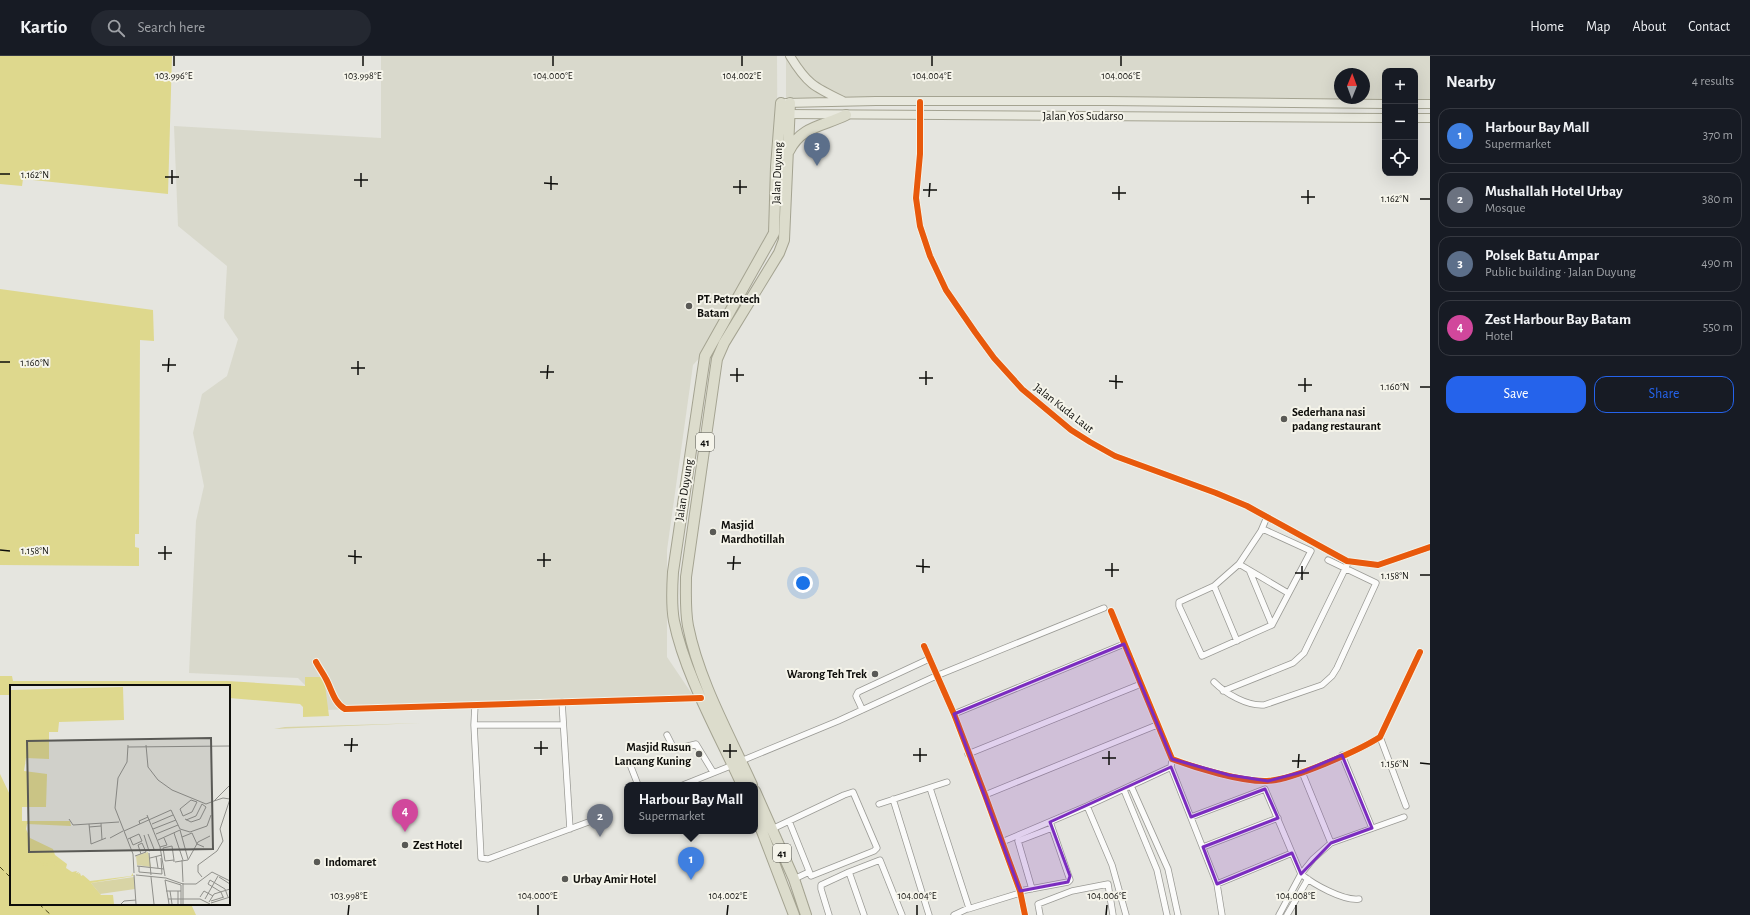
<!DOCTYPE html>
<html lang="en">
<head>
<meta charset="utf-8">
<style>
  body { margin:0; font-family:"Alegreya Sans",sans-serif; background:#242831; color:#f1f3f6 }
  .controls { position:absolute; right:12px; top:12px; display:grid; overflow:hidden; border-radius:8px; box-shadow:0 4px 16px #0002 }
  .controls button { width:36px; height:36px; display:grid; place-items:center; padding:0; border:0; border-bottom:1px solid #363941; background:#171b24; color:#f1f3f6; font:20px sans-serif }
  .compass { position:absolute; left:1334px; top:12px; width:36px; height:36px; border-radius:50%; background:#171b24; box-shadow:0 4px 16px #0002; rotate:1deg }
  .you { position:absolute; left:803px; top:527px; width:14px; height:14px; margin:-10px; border:3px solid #fff; border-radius:50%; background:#1a73e8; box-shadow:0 0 0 6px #1a73e833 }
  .badge { display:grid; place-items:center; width:26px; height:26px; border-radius:50%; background:#2563eb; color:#fff; font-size:13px; font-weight:700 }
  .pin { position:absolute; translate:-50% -33px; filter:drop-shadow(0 1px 2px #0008) }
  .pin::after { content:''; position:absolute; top:21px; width:14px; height:12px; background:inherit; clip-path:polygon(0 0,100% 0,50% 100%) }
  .popup { position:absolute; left:624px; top:726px; width:134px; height:52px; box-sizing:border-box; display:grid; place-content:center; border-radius:8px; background:#171b24; filter:drop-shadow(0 1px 3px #0005); font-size:13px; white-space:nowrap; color:#9ea1a6 }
  .popup b { font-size:15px; color:#f1f3f6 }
  .popup::after { content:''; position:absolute; left:50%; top:100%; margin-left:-8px; border:8px solid transparent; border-top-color:#171b24 }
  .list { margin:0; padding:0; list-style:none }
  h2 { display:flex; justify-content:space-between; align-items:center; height:52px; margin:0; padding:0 16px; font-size:17px }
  h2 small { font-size:13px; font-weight:400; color:#9ea1a6 }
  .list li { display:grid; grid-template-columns:26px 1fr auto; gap:12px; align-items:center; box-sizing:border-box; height:56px; margin:0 8px 8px; padding:0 8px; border:1px solid #363941; border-radius:12px }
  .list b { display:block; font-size:15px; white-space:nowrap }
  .list p { margin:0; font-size:13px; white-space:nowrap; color:#9ea1a6 }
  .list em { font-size:13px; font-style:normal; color:#9ea1a6 }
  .actions { display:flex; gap:8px; padding:12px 16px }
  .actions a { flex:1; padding:9px 0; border:1px solid #2563eb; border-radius:12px; text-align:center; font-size:14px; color:#2563eb }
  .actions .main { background:#2563eb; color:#fff }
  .icon { flex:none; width:22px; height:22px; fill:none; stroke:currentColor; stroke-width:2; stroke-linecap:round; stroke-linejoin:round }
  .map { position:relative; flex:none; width:1430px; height:859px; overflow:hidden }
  header { display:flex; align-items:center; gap:24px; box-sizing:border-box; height:56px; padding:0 20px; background:#171b24; border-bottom:1px solid #363941 }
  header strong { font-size:19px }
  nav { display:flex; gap:22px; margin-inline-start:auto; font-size:14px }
  .search { width:280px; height:36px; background:#242831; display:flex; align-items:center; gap:10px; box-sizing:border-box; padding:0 14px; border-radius:22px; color:#9ea1a6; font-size:15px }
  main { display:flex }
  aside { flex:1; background:#171b24 }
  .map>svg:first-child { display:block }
</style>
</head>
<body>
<header>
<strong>Kartio</strong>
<div class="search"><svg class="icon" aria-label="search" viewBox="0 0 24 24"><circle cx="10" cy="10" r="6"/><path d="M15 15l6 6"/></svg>Search here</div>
<nav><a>Home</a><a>Map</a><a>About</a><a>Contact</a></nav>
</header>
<main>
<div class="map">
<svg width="1430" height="859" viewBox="0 0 1430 859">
  <rect width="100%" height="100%" fill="#e5e5df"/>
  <path fill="#d9d9cc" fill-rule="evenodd" d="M381,0H777L778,180L713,287L693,309L667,494V601L694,641L325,654L309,633L298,622L189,617L196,465L204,430L193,377L202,338L227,320L238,283L224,262L227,210L178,170L174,70L381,82Z
    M786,0H1430V44H1415V15H1385V44L786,43ZM1340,18H1364V42H1340Z"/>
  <path fill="#d8d4a5" d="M421,667L274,673L285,671Z"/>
  <path fill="#ded88d" d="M0,0H172L168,138L23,123L22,130L0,128Z
    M0,233L153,254L154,285L140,284L139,478H135V491L139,492V510L0,509Z
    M0,620H12L13,625H227L305,630V621H324L329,660L303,661V651L300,648L229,642V630H11V639H0Z
    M0,718L11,741V848H191L196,859H0Z"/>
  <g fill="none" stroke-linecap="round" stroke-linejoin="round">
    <path stroke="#474318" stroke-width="1" stroke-dasharray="5 4" stroke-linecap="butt" d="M0,811L11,822
      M39,848L51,859"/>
    <defs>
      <path id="street" d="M920,46V98L916,142L920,170L930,200L946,234L975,276L994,302L1022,333L1071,374L1090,386L1115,400L1216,437L1247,450L1347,505L1378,509L1430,491
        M1265,474L1311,495L1272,569L1202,600L1179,550V546L1214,530L1239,508L1261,475Z
        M1261,475L1267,461
        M1239,508L1288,537
        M1250,516L1272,569
        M1214,530L1237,585
        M1111,555L1172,703C1196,712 1242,726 1267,725C1292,724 1358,695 1380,681L1420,596
        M924,590L954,658L985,739L1020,835L1025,859
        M316,606C319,612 323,617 326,623C332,634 334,647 345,653L701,642
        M1214,626C1226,638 1247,650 1264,649L1322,629L1332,620L1337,612L1376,527L1328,504
        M1223,635L1293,607L1304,597L1347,509
        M562,646L570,773
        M475,649L474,669L481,802L488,803L602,761
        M862,653L856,640L858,636L929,603
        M954,658L1124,588
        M474,669H563
        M667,679L672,689L676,693L696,688L713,716
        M1380,681L1406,750
        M968,698L1141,628
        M1342,699L1372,772
        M741,705L838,665L936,620L1104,552
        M631,711L638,729
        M1171,711L1217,828L1222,859
        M1302,716L1331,787
        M683,729L733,709
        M1131,730L1168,813L1178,859
        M930,732L969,852L954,859
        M1124,734L1157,814L1167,859
        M985,739L1157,669
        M893,743L929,859
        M879,748L947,726
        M1087,750L1112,809L1126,859
        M1191,761L1265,733L1301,818C1313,828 1343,845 1359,843
        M772,773L844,739L853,736L877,792L874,795L811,820L789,765
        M1002,786L1087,750L1169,712L1171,711L1172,703
        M1203,791L1278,762
        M794,823L809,816
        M1217,828L1292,797
        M1032,833L1018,785L1052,772
        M1020,835L1068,826L1070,824L1050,766
        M968,853L1020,837
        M829,859L821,833V829L849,816
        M864,859L849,816L880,804L902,859
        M1040,859L1038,848L1072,835L1108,828L1113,859
        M1279,859L1301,818L1313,803L1331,787L1404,761
        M1287,859L1308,823"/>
      <path id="primary" d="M790,0C807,28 814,31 843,45
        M786,47L876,45H1107L1385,48
        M1415,48H1430
        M784,58L1385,62
        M1415,62H1430"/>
      <path id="highway" d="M789,95C801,70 824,70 846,59
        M742,729C719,678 685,619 674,565C671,549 672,532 673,516L705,300L774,177L776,111L781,47
        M752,729C729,678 699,625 688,570C685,554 686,537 686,521L717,303L724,287L779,197L784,184L790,47
        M755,735L794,823L806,859
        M755,757L794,859"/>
    </defs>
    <use href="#street" stroke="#9a9a95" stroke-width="7"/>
    <use href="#primary" stroke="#a4a391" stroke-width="10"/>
    <use href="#highway" stroke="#a4a391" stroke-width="12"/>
    <use href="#street" stroke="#fbfbfa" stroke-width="5.5"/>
    <use href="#primary" stroke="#e8e8de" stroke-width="8"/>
    <use href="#highway" stroke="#dcdccc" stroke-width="10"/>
    <defs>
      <path id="cycleway" d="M920,46V98L916,142L920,170L930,200L946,234L975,276L994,302L1022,333L1071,374L1090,386L1115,400L1216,437L1247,450L1347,505L1378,509L1430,491
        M1111,555L1172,703C1196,712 1242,726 1267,725C1292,724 1358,695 1380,681L1420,596
        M924,590L954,658L985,739L1020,835L1025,859
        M316,606C319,612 323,617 326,623C332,634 334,647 345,653L701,642"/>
    </defs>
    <use href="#cycleway" stroke="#f5f4ea" stroke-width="8"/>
    <use href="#cycleway" stroke="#e8590c" stroke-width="6"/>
  </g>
  <path fill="#7b2cbf" fill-opacity="0.2" stroke="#7b2cbf" stroke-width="3" stroke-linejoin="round" d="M1124,588L1172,703L1229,719L1268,725L1302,716L1342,699L1372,772L1331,787L1301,818L1292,797L1217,828L1203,791L1278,762L1265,733L1191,761L1171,711L1050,766L1070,820L1068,826L1020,835L954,658Z"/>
  <path fill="none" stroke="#0d0d0a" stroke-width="1.5" d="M174,10V0M363,10V0M553,10V0M742,10V0M932,10V0M1121,10V0M0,118H10M165,121H179M354,124H368M544,127L558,128M172,128V114M361,131V117M733,131H747M551,134V120M923,134H937M1112,137H1126M740,138V124M929,141L930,127M1301,141H1315M1420,143H1430M1119,144V130M1308,148V134M0,306H10M162,309H176M351,312H365M168,316L169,302M540,316H554M358,319V305M730,319H744M919,322H933M547,323L548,309M1109,325L1123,326M737,326V312M926,329V315M1298,329H1312M1420,331H1430M1116,333V319M1305,336V322M0,494L10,495M158,497H172M348,500L362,501M165,504V490M537,504H551M727,507H741M355,508V494M916,510L930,511M544,511V497M733,514L734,500M1105,514H1119M923,517V503M1295,517H1309M1420,519H1430M1112,521V507M1302,524V510M344,689H358M534,692H548M723,695H737M351,696L352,682M541,699V685M913,699H927M730,702V688M1102,702H1116M1292,705H1306M920,706V692M1420,707L1430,708M1109,709V695M1298,712L1299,698M348,859L349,849M538,859V849M727,859L728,849M917,859V849M1106,859L1107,849M1296,859V849"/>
  <g fill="#595955" stroke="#f5f4ea" stroke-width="1.5">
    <circle cx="689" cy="250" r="4"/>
    <circle cx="1284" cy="363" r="4"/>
    <circle cx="713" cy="476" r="4"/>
    <circle cx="875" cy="618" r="4"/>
    <circle cx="699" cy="698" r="4"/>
    <circle cx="405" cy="789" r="4"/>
    <circle cx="317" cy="806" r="4"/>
    <circle cx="565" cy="823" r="4"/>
  </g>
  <g text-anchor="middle" stroke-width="4" stroke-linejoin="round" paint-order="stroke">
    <g fill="#f5f4ea" stroke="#53524d" stroke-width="1">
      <rect x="696" y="377" width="18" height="18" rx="3"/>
      <rect x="773" y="788" width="18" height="18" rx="3"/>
    </g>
    <g font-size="11" font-weight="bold" fill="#0d0d0a">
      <text x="705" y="390">41</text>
      <text x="782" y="801">41</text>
    </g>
    <g font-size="12" fill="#0d0d0a" stroke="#f5f4ea">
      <text x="1083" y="64">Jalan Yos Sudarso</text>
      <text transform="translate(777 117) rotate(-88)" y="4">Jalan Duyung</text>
      <text transform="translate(1064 352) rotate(38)" y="4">Jalan Kuda Laut</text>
      <text transform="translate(684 434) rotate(-81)" y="4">Jalan Duyung</text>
    </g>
    <g font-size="12" font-weight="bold" fill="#0d0d0a" stroke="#f5f4ea" text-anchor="start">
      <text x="697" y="247">PT. Petrotech<tspan x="697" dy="14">Batam</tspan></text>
      <text x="1292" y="360">Sederhana nasi<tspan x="1292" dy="14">padang restaurant</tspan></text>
      <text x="721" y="473">Masjid<tspan x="721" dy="14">Mardhotillah</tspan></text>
      <text x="867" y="622" text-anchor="end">Warong Teh Trek</text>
      <text x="691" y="695" text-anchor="end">Masjid Rusun<tspan x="691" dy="14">Lancang Kuning</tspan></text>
      <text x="413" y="793">Zest Hotel</text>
      <text x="325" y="810">Indomaret</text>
      <text x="573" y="827">Urbay Amir Hotel</text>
    </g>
  </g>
  <g transform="translate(10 629)">
    <rect width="220" height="220" fill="#e5e5df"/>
    <path d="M138,167L141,182L127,180L126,171ZM124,192L125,204L90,209L81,198Z" fill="#d8d4a5"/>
    <path d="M0,1L1,5L113,2L114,35L49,37L48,47H39V74L16,73L14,86L37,89L36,122H12V136H60L61,141L17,139L16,144L20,153L43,164L45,170L57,179L56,183L62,187L67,186L66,188L69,187L68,189L70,188L71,191L73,190L80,196L121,191L123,188V191L81,198L91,210H103L104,219H0Z" fill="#ded88d"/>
    <path fill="none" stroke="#ded88d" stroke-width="2" d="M0,73L15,79M0,76L12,78M0,144L35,176L44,179L48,177M0,164L44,180M0,171L35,180L46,179"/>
    <path fill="none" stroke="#8f8f8a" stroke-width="1" d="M118,60L117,77L108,93L105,123L123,169L124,188M136,60L138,82L148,95L162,105L196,119L204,116L220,100M118,62L220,61M181,115L187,117L182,127L173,131L170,124ZM204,116L213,113L220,114M161,125L170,144L180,147L197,141L201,130M137,130L150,162L155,191M59,134L63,140L109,137M175,134L181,137L190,134L196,122L192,119M176,135L186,131L192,119M91,138L92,155M79,139L81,159L96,153M130,139L129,136L138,132M142,139L163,130M79,142L91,141M143,144L166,135M170,145L178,174M114,146L161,125M164,148L173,175M146,149L168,140M134,150L139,166L144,164L138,149M172,152L182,148L187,159L194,162M100,153L113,146M118,154L129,149L132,156L123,160L120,153M148,155L170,145M150,162L157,160L154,153M139,168L141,190M125,171L136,167L132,158L128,160L131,169M146,171L148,183M140,173L152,170M164,175L155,176L153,163L162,161L164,175V177M172,175L173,197M178,175L188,157L200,151M165,177L178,175M127,181L154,184M129,181V187L152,189L151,173M124,190L126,219M126,190L156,193L173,199H186L202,187L220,196M141,192L144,219M192,192L188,187V180L207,166L213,156L210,144L220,114M209,192L220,199M173,198V214H190L200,219M156,206H171M160,206L162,219M168,206V219M190,212L194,206L203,211M213,212L211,207L198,199L200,195L215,204L218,212M158,214H173V219M195,214L208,191M201,216L214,212M199,217L204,209L220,204M201,218L220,212M111,219L114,216L126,215M159,219L155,195L171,200V219"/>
    <path fill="#595955" fill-opacity="0.15" stroke="#595955" stroke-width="2" d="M201,53L203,164L19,167L17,56Z"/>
    <rect width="220" height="220" fill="none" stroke="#0d0d0a" stroke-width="2"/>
  </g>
  <g font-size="10" text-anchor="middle" fill="#0d0d0a" stroke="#f5f4ea" stroke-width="4" stroke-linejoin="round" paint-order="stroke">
    <text x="174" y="23">103.996°E</text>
    <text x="363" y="23">103.998°E</text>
    <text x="553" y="23">104.000°E</text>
    <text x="742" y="23">104.002°E</text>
    <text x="932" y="23">104.004°E</text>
    <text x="1121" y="23">104.006°E</text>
    <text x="35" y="122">1.162°N</text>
    <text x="1395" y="146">1.162°N</text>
    <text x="35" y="310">1.160°N</text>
    <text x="1395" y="334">1.160°N</text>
    <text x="35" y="498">1.158°N</text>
    <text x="1395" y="523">1.158°N</text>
    <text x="1395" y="711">1.156°N</text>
    <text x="349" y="843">103.998°E</text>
    <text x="538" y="843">104.000°E</text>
    <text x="728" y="843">104.002°E</text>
    <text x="917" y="843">104.004°E</text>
    <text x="1107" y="843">104.006°E</text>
    <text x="1296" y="843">104.008°E</text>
  </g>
</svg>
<div class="controls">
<button>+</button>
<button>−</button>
<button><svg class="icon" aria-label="locate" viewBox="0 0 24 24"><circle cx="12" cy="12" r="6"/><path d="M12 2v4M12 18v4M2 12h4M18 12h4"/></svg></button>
</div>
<svg class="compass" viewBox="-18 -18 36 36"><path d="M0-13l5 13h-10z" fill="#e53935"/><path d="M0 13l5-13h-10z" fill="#9ea1a6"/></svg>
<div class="you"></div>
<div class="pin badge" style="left:691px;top:824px;background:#3f7fe0">1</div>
<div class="popup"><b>Harbour Bay Mall</b>Supermarket</div>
<div class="pin badge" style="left:600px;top:781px;background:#6b7280">2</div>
<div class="pin badge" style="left:817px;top:110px;background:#5c6f8a">3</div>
<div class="pin badge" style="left:405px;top:776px;background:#d1479c">4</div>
</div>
<aside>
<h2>Nearby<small>4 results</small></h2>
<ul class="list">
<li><span class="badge" style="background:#3f7fe0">1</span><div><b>Harbour Bay Mall</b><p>Supermarket</p></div><em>370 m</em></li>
<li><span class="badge" style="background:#6b7280">2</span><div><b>Mushallah Hotel Urbay</b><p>Mosque</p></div><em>380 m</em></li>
<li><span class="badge" style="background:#5c6f8a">3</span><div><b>Polsek Batu Ampar</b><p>Public building · Jalan Duyung</p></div><em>490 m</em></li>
<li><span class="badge" style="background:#d1479c">4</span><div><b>Zest Harbour Bay Batam</b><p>Hotel</p></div><em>550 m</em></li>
</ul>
<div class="actions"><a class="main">Save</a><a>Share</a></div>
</aside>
</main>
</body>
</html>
